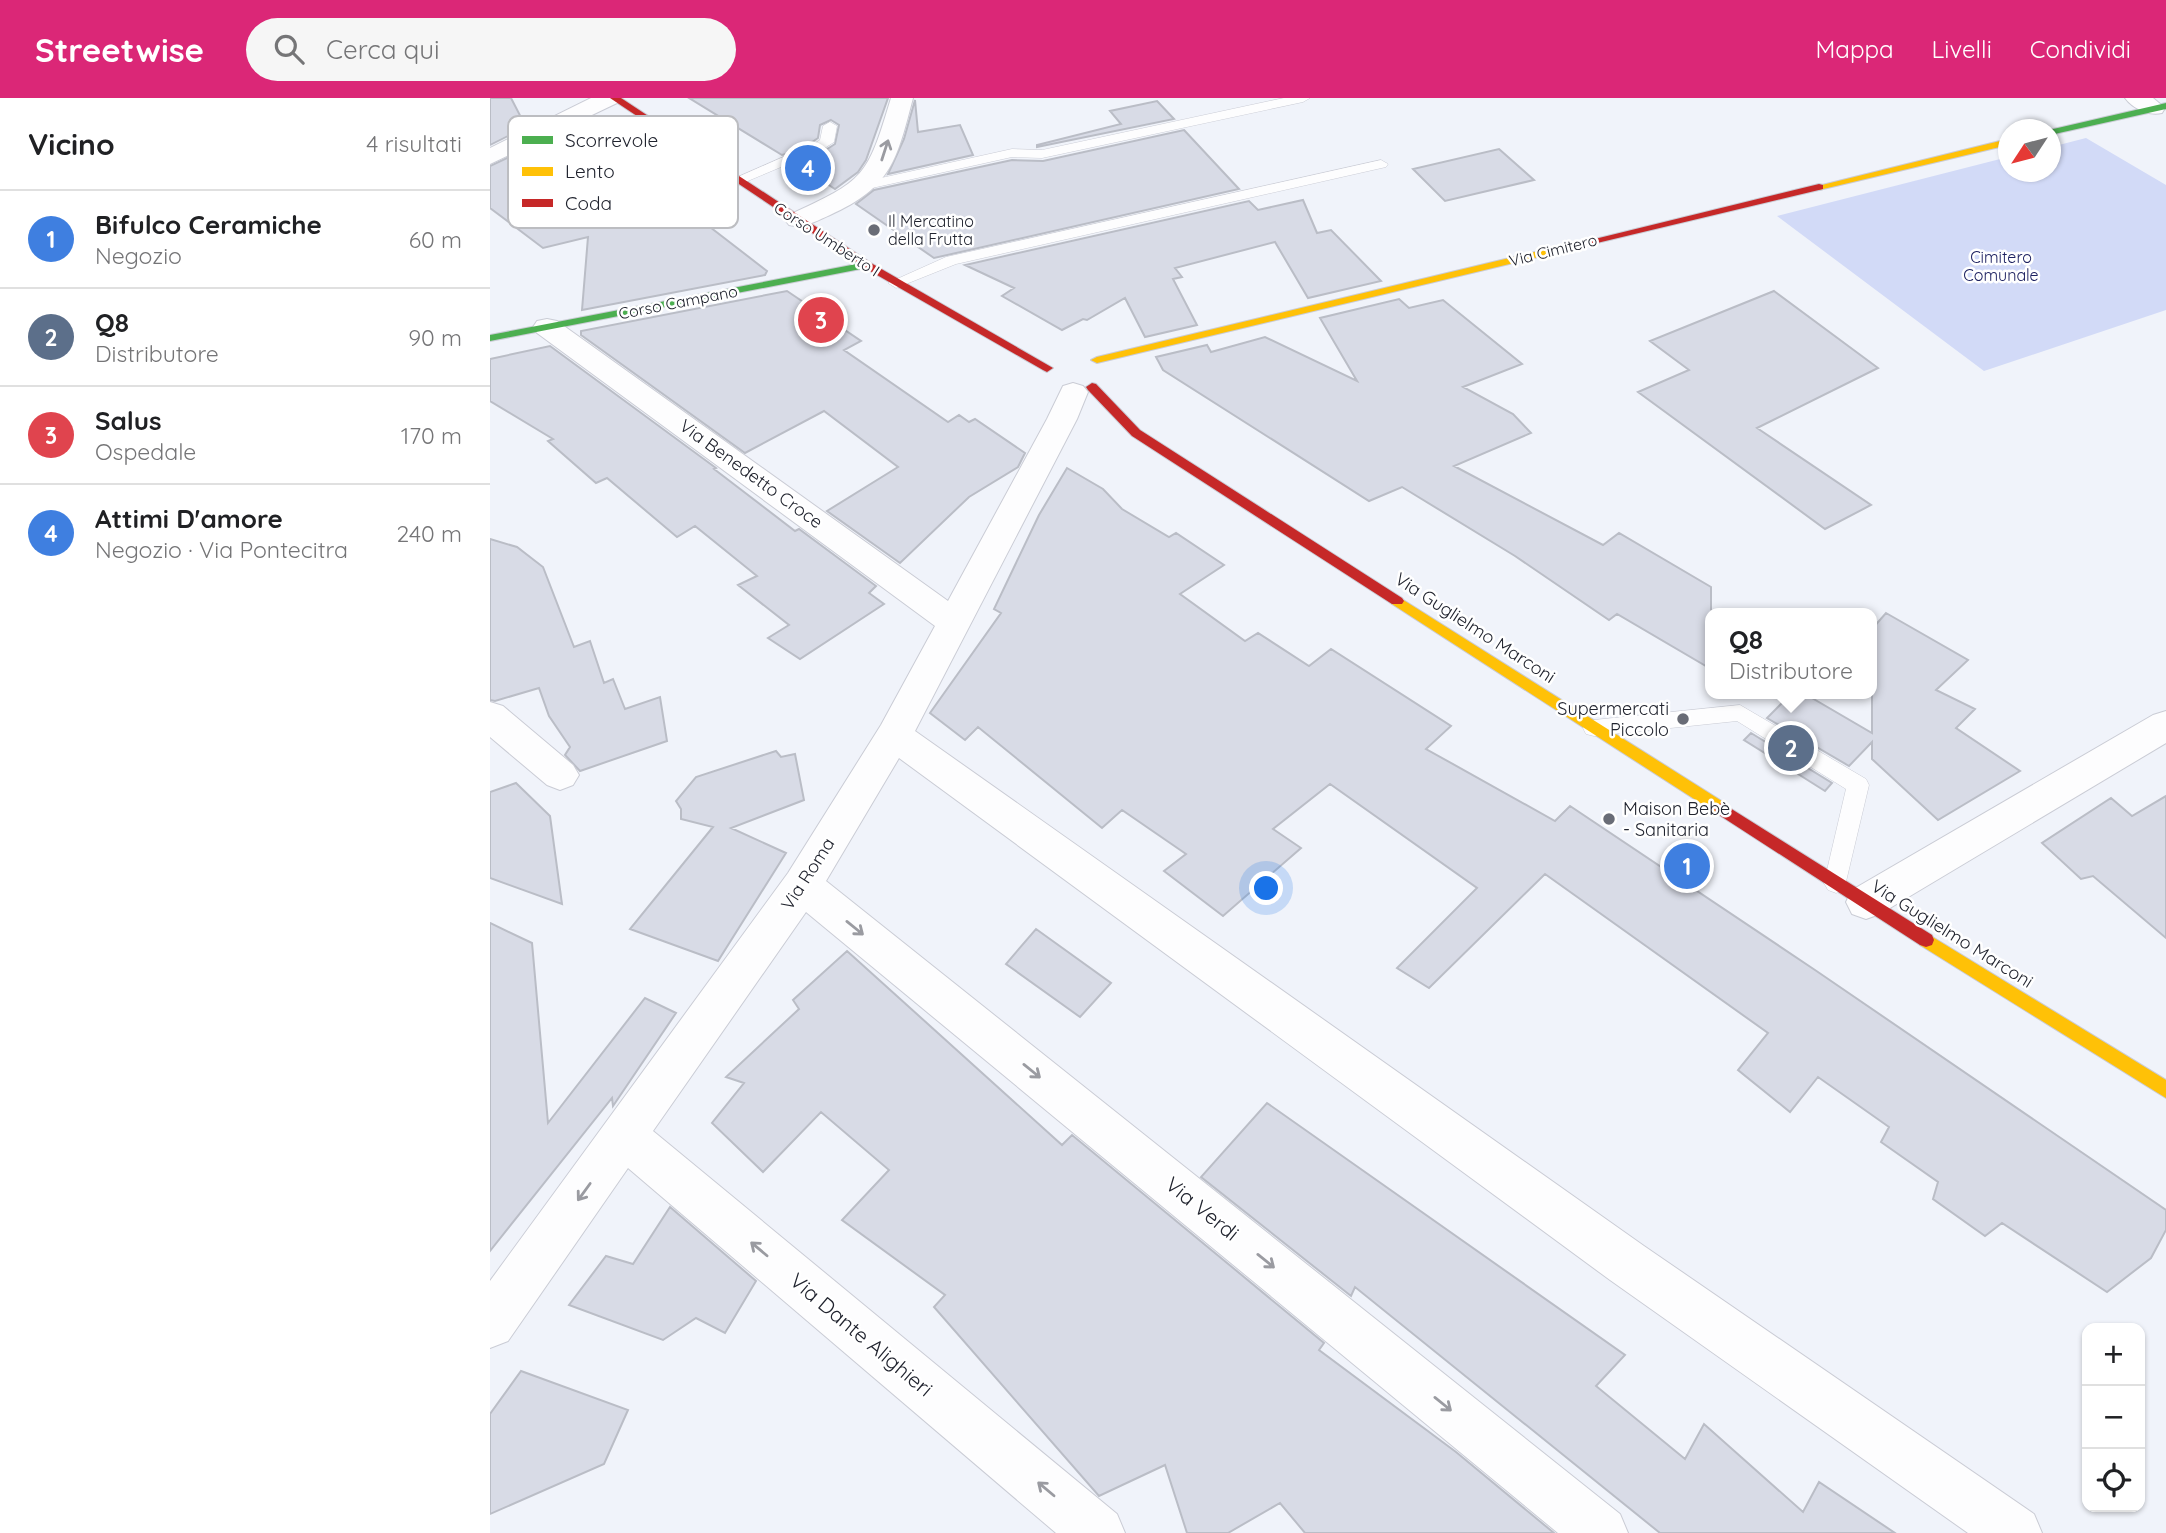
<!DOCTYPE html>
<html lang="it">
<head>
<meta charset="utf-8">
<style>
  body { margin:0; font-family:Quicksand,sans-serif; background:#f6f6f6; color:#202124 }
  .controls { position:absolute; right:21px; bottom:21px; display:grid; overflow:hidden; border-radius:14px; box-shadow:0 2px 5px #0004 }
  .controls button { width:63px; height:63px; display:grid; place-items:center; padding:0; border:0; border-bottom:2px solid #e0e0e0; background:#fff; color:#202124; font:35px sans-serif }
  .compass { position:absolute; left:1508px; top:21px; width:63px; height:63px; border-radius:50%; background:#fff; box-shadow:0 2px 5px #0004; rotate:234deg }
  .you { position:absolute; left:777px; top:791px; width:24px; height:24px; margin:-18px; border:5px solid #fff; border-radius:50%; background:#1a73e8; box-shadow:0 0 0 10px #1a73e833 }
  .badge { display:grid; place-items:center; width:46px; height:46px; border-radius:50%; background:#db2777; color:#fff; font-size:23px; font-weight:700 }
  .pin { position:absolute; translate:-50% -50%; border:4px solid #fff; box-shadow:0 2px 7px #0006 }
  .popup { position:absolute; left:1215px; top:510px; width:172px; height:91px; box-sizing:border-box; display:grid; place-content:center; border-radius:14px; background:#fff; filter:drop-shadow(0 2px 5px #0005); font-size:23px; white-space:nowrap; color:#757577 }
  .popup b { font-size:26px; color:#202124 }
  .popup::after { content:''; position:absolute; left:50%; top:100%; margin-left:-14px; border:14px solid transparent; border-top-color:#fff }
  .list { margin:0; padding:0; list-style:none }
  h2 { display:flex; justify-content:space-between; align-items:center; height:91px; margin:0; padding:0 28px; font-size:30px }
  h2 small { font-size:23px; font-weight:400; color:#757577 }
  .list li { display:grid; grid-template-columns:46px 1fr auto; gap:21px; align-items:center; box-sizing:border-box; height:98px; padding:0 28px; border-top:2px solid #e0e0e0 }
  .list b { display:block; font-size:26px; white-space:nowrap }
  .list p { margin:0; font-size:23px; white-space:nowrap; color:#757577 }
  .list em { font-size:23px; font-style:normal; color:#757577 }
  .icon { flex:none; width:38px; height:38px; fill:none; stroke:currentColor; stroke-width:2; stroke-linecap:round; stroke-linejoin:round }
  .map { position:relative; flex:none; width:1676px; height:1435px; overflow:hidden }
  header { display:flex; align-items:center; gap:42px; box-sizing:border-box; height:98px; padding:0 35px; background:#db2777; color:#fff }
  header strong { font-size:33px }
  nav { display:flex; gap:38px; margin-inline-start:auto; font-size:24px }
  .search { width:490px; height:63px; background:#f6f6f6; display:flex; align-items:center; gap:18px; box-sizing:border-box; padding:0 24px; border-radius:38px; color:#757577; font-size:26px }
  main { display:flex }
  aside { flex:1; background:#fff }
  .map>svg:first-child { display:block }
</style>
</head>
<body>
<header>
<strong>Streetwise</strong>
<div class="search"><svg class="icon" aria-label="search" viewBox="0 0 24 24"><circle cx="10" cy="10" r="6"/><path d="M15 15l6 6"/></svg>Cerca qui</div>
<nav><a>Mappa</a><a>Livelli</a><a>Condividi</a></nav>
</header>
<main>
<aside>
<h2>Vicino<small>4 risultati</small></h2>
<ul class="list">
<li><span class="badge" style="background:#3f7fe0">1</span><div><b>Bifulco Ceramiche</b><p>Negozio</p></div><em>60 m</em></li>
<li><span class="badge" style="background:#5c6f8a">2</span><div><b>Q8</b><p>Distributore</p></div><em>90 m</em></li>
<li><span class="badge" style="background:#e0444e">3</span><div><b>Salus</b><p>Ospedale</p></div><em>170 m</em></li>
<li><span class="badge" style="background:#3f7fe0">4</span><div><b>Attimi D'amore</b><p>Negozio · Via Pontecitra</p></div><em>240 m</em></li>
</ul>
</aside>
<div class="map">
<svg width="1676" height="1435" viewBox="0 0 1676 1435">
  <rect width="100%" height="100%" fill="#f0f3fa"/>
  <path fill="#d2daf7" d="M1596,40L1676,87V212L1494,273L1287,118L1518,59V74H1560L1561,49Z"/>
  <path fill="#d8dbe6" stroke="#babdc6" stroke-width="2" fill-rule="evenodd" d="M0,0H21L36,29L0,47Z
    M199,0H398L376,62L368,74L345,91L305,65L306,59L299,55L292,57ZM341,22L349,27L345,46L331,55L318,54L315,49L328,40L330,27Z
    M425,2L428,34L470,27L483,57L398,76L414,41Z
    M667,3L684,21L547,49V47L631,26L620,13Z
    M694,32L749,91L444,160L366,106L384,92L522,62L553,63Z
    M79,36L133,73L137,71L181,99L277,173L275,177L92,212L98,139L53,150L0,110V68L45,47L47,50Z
    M1009,51L1044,82L955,103L923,71Z
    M813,102L827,135L841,132L891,183L818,200L785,144L685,170L692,179L683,181L707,227L655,239L635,200L597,222L593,221L572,232L512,198L524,190L475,167L759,103L768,112Z
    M297,193L371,243L354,252L458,324L469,317L479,324L485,321L535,355L528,369L479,399L410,465L337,413L408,369L334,313L255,355L91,237V233Z
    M1284,193L1388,270L1267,330L1381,407L1335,431L1148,294L1199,272L1160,243Z
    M909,201L919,210L953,202L1032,266L973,289L1023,316L1041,335L964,368L1113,447L1129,435L1221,489V571L1127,516L1119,522L1025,458L912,389L879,403L673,272L666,259L717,247L721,254L775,239L867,283L830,220Z
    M60,248L226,370L224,371L305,433L309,431L386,488L379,495L394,506L310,561L278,540L299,527L248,487L267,478L205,428L187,439L117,380L106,385L58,343L63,341L0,303V261Z
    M577,370L613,391L632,411L679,439L686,435L734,467L690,496L755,543L768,535L819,568L841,551L961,628L936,651L1065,723L1080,708L1325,872L1676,1112V1132L1661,1160L1617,1194L1512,1125L1495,1138L1443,1101L1448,1084L1391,1044L1399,1029L1328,979L1300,1014L1248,972L1278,935L1055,776L939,890L907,870L987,790L840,686L783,731L811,750L733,818L674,773L696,756L632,712L612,730L488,629L475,642L440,615L511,515L504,511L549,417Z
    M0,441L27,449L53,469L84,549L100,543L114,585L123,581L135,611L170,599L177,643L90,673L75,657L80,649L59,618L49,590L5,603L0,602Z
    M1396,515L1478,562L1446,592L1485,611L1466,630L1530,673L1448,722L1382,661V644L1359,668L1277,620L1301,596H1315L1382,635V531Z
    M1261,635L1342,685L1335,693L1254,642Z
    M286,653L291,659L305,656L314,702L241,730L296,755L228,863L140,831L223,729L191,721V711L186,703L206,679Z
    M26,685L60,718L72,806L0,780V694Z
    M1676,698V840L1603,778L1591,781L1552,745L1621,700L1642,718Z
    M0,825L42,845L58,1025L155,900L186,915L123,1008L122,1000L0,1153Z
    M546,831L621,885L590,919L516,866Z
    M357,853L572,1047L582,1037L834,1245L829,1252L966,1354L1064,1435H815L790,1405L738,1435H697L675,1367L609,1398L444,1209L455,1197L352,1122L399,1072L331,1014L273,1074L222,1025L254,985L236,979L309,911L303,902Z
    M777,1005L1135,1257L1106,1288L1195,1361L1214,1326L1313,1414L1329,1384L1405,1435H1170L865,1189L861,1198L711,1079Z
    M180,1109L266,1183L235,1235L206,1220L173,1242L79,1207L116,1158L143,1166Z
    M31,1273L138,1312L114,1366L0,1416V1316Z"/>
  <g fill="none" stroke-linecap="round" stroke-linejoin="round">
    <defs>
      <path id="lane" d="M794,0H820L813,4L552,60L522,59L373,92L366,88L373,84L522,51L552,52Z
        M340,24L347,28L344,44L330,53H320L318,50L330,42L333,28Z
        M298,57L305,61L303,64L253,85L248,86L241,82Z
        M891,62L898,66L896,69L466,166L406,190L398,185L456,159Z
        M1250,607L1376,681L1379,687L1354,792L1346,795L1338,792L1334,785L1356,691L1247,623L1104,638L1096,636L1093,630L1096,624L1104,622Z"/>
      <path id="street" d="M101,0H130L127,5L0,66V50Z
        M401,0H423C407,61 402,89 340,117C326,123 314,131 299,127L295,122L299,117C375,82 377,80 401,0Z
        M1635,0H1663L1675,10L1672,15C1659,18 1643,11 1635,0Z
        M57,221L67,223L458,503L557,321L573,288L583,285L593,288L598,294L587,321L425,633L1154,1148L1544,1416L1552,1435H1478L1120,1182L409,660L336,783L1130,1416L1138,1435H1068L316,814L163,1033L627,1416L635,1435H566L138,1070L18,1243L0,1250V1183L298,775L391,627L445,528L47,235L43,229L47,223Z
        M0,604L13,608L83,667L89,677L83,687L70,692L57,687L0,639Z
        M1676,613V645L1390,816L1376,821L1362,816L1356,804L1362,792L1663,617Z"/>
      <path id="fast" d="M1676,5V11L1560,37L1559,32Z
        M377,164L382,167L381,169L0,243V237Z"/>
      <path id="slow" d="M1518,41V47L1329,92L1324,89Z
        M1061,150L1065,151V155L607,265L601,262L607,259Z
        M907,498L1238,707L1240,711L1238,715H1226L902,506L900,503Z
        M1436,835L1676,982V1000L1430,847L1428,842L1430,837Z"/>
      <path id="jam" d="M120,0H131L381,165L563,270L557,274L553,272L373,169Z
        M1329,86L1333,87V91L1061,156L1056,153Z
        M602,285L606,286L650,332L912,500L914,503L912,506H902L642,338L598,292L596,289Z
        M1232,705L1442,837L1444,842L1442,847L1436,849L1430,847L1226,715L1224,711L1226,707Z"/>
    </defs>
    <use href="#lane" stroke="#caccd5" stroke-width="1"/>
    <use href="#street" stroke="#caccd5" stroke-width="2"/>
    <use href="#fast" stroke="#caccd5" stroke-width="2"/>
    <use href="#slow" stroke="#caccd5" stroke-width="2"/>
    <use href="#jam" stroke="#caccd5" stroke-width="2"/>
    <use href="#lane" fill="#fdfdfe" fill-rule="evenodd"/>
    <use href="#street" fill="#fdfdfe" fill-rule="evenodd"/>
    <use href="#fast" fill="#4caf50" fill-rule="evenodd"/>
    <use href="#slow" fill="#ffc107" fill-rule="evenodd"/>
    <use href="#jam" fill="#c62828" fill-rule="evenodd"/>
  </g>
  <defs><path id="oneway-shaft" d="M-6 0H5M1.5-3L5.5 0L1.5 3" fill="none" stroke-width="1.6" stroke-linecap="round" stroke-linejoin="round" transform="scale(1.75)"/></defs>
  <g stroke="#9a9ba1">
    <use href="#oneway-shaft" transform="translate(395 52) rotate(-72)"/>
    <use href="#oneway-shaft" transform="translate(365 830) rotate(39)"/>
    <use href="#oneway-shaft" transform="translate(542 973) rotate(39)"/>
    <use href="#oneway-shaft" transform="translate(94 1094) rotate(126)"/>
    <use href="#oneway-shaft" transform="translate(269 1151) rotate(-140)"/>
    <use href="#oneway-shaft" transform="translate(776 1163) rotate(39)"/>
    <use href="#oneway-shaft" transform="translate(953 1306) rotate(39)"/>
    <use href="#oneway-shaft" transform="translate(556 1391) rotate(-140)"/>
  </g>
  <g fill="#696c76" stroke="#fff" stroke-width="2.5">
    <circle cx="384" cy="132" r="7"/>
    <circle cx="1193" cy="621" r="7"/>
    <circle cx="1119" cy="721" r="7"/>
  </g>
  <g text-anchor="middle" stroke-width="5" stroke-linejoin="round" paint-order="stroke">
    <g font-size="16" fill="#21242f" stroke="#fff" text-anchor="start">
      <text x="398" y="129">Il Mercatino<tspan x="398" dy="18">della Frutta</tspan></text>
    </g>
    <g font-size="16" fill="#21242f" stroke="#fff">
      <text transform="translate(337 141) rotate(33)" y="6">Corso Umberto I</text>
      <text transform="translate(1063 152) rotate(-14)" y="6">Via Cimitero</text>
      <text transform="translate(188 204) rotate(-11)" y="6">Corso Campano</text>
    </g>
    <g font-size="16" fill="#1c2060" stroke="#fff">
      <text x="1511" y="165">Cimitero<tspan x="1511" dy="18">Comunale</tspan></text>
    </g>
    <g font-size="18" fill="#21242f" stroke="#fff">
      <text transform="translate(261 376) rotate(36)" y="6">Via Benedetto Croce</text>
      <text transform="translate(985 530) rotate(33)" y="6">Via Guglielmo Marconi</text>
      <text transform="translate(318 776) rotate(-57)" y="6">Via Roma</text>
      <text transform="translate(1462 836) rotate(32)" y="6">Via Guglielmo Marconi</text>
    </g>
    <g font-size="18" fill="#21242f" stroke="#fff" text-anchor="end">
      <text x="1179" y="617">Supermercati<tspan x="1179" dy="21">Piccolo</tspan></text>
      <text x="1133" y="717" text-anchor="start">Maison Bebè<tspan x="1133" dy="21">- Sanitaria</tspan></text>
    </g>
    <g font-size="21" fill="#21242f" stroke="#fff">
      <text transform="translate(712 1111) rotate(39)" y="7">Via Verdi</text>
      <text transform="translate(371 1237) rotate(40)" y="7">Via Dante Alighieri</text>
    </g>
  </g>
  <rect x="18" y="18" width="230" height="112" rx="10" fill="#fff" stroke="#bcbdc1" stroke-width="2"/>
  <rect x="32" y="38" width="31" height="8" fill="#4caf50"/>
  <rect x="32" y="69" width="31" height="9" fill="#ffc107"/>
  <rect x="32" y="101" width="31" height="8" fill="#c62828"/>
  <g font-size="19" fill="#21242f">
    <text x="75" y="49">Scorrevole</text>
    <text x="75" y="80">Lento</text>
    <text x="75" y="112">Coda</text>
  </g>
</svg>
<div class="controls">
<button>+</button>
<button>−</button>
<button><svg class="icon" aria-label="locate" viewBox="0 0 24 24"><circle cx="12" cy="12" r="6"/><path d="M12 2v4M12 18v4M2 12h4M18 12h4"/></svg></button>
</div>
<svg class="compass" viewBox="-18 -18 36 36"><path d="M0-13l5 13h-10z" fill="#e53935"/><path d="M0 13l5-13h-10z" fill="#757577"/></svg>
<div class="you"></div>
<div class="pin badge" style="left:1197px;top:768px;background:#3f7fe0">1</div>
<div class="pin badge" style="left:1301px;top:650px;background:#5c6f8a">2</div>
<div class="popup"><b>Q8</b>Distributore</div>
<div class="pin badge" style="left:331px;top:222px;background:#e0444e">3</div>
<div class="pin badge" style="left:318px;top:70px;background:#3f7fe0">4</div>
</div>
</main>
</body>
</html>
